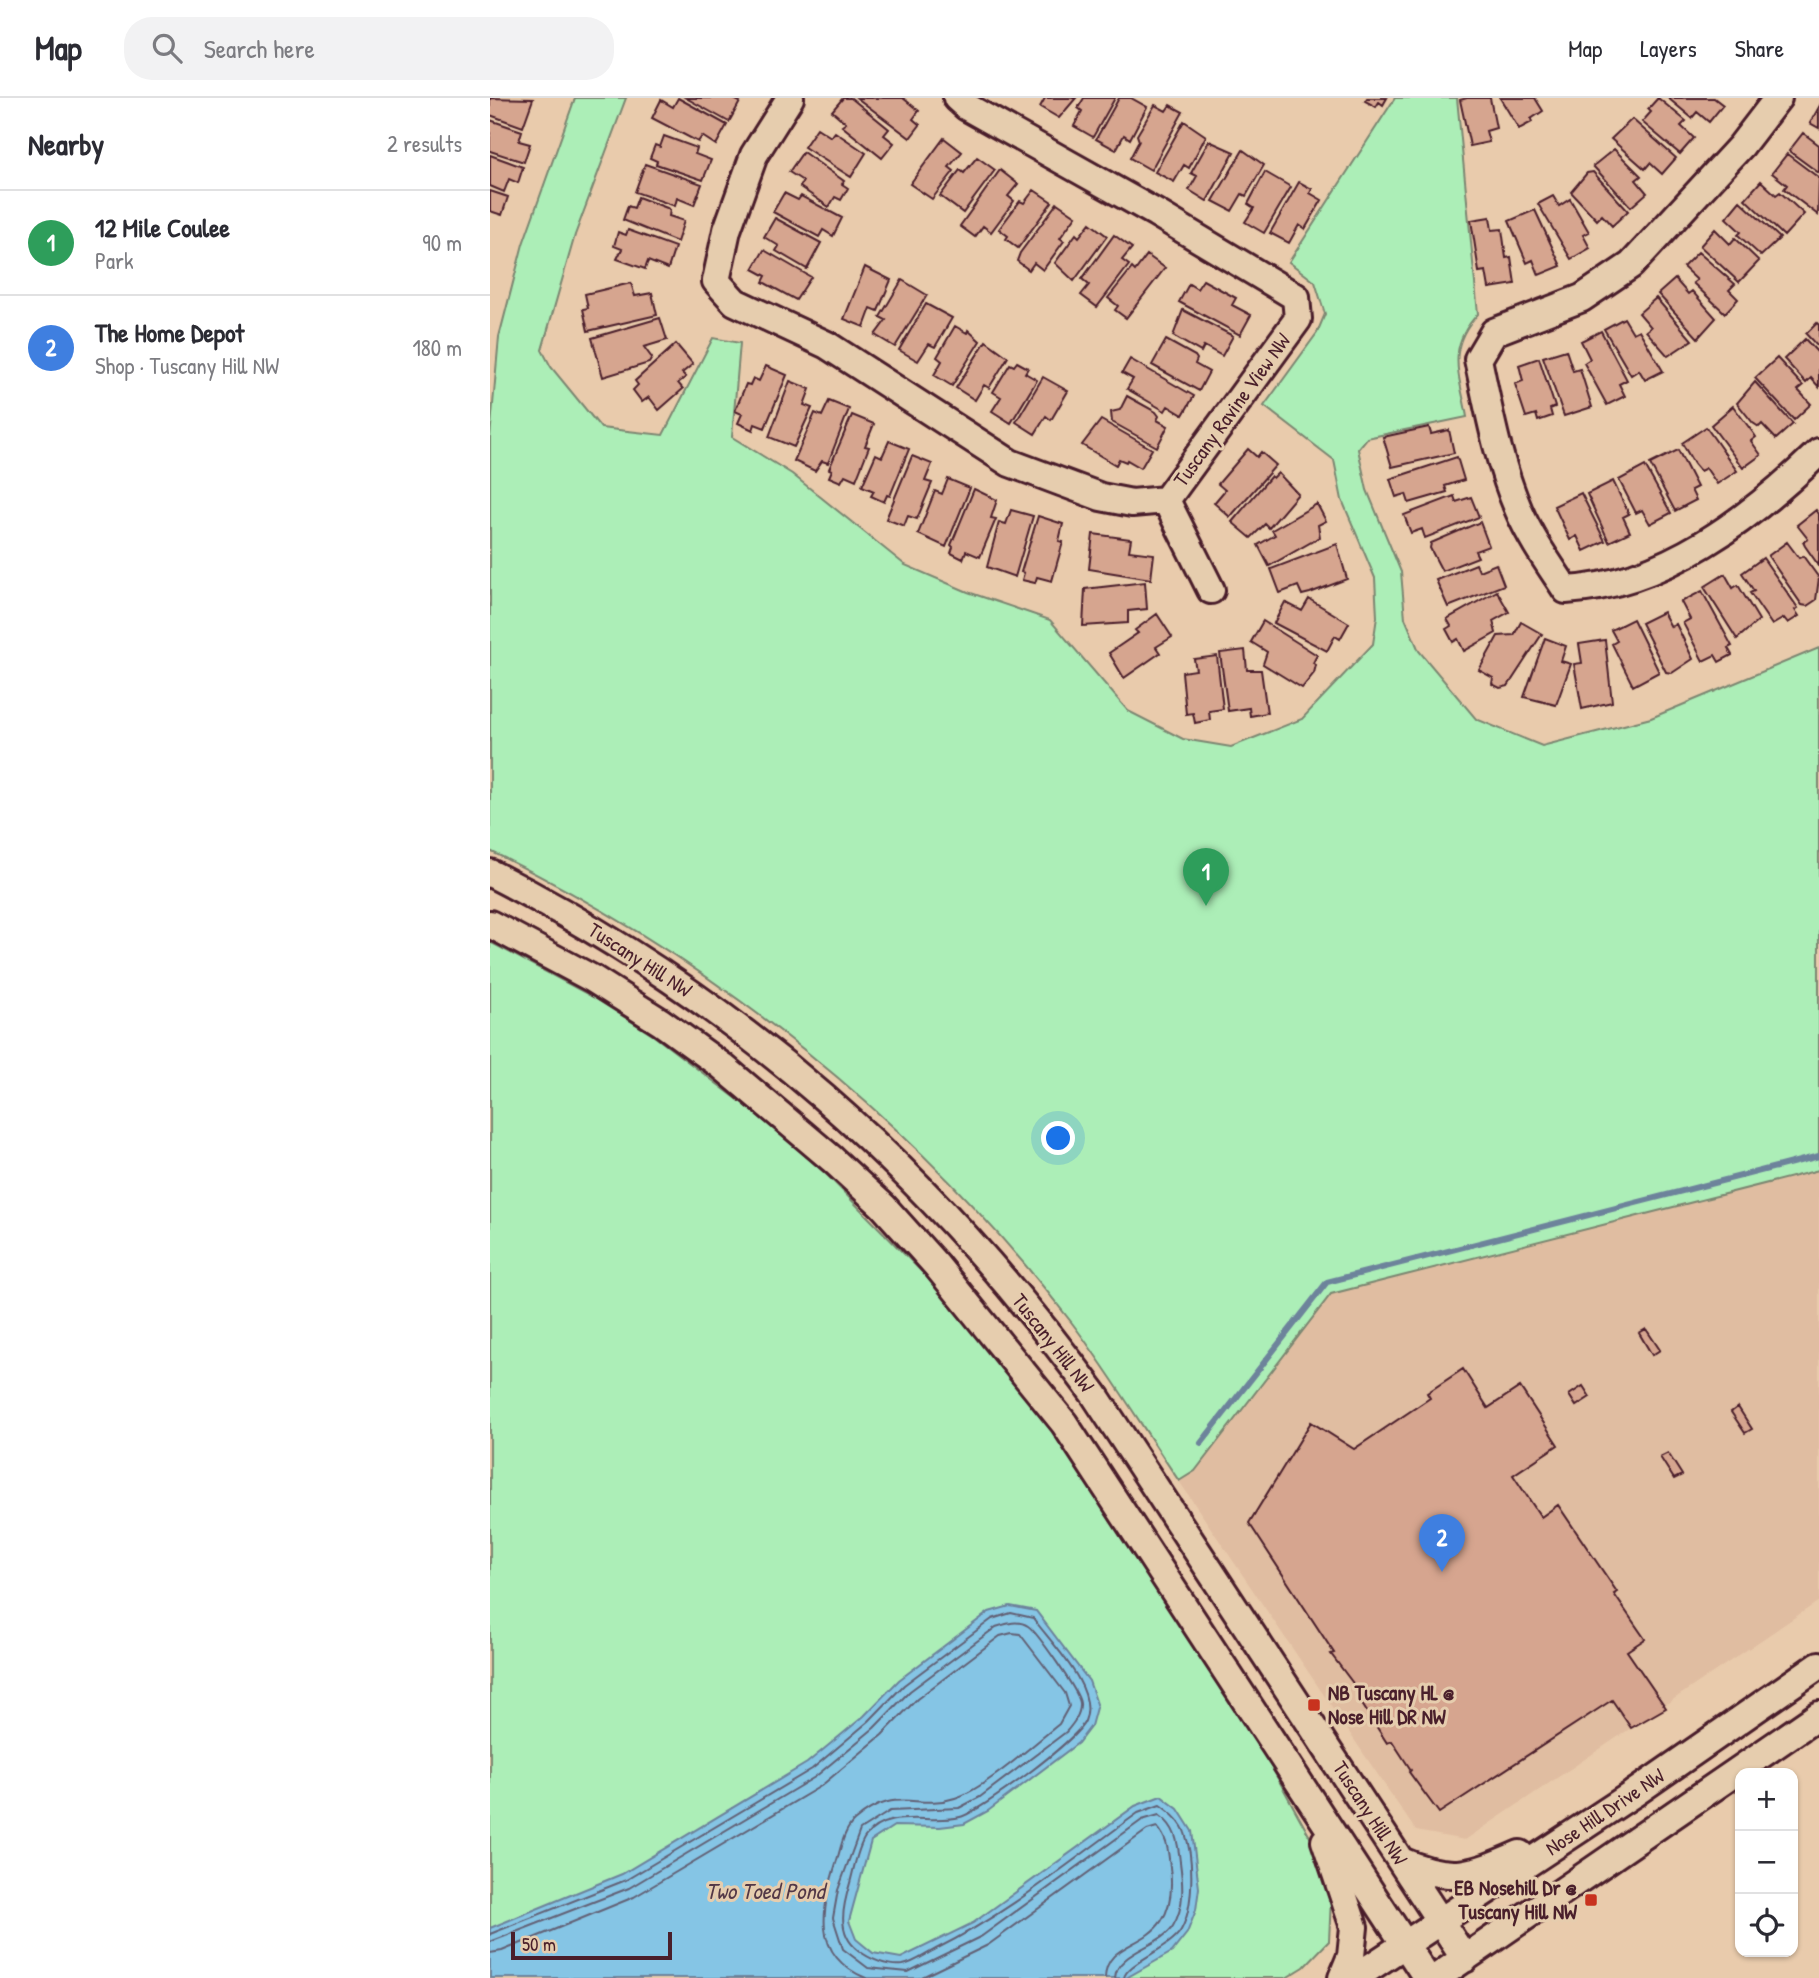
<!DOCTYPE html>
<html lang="en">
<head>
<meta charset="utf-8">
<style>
  body { margin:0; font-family:"Patrick Hand",sans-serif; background:#f2f2f3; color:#2b2b33 }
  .controls { position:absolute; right:21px; bottom:21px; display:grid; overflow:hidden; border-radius:14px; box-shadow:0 2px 5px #0004 }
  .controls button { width:63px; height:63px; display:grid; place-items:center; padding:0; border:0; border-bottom:2px solid #e1e1e2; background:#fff; color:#2b2b33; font:35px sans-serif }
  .scale { position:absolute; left:21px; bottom:18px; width:161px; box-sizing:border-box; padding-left:7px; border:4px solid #4a1f2b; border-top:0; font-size:19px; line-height:24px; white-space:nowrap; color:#4a1f2b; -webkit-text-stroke:5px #e6cdae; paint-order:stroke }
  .you { position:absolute; left:569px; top:1041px; width:24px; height:24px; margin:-18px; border:5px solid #fff; border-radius:50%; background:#1a73e8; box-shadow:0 0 0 10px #1a73e833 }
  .badge { display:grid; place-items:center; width:46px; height:46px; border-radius:50%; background:#c8321e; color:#fff; font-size:23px; font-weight:700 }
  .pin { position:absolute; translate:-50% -58px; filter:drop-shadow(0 2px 4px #0008) }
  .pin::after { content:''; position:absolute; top:37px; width:24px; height:21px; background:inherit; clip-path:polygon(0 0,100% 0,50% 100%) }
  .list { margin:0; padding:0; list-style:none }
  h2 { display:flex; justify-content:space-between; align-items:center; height:91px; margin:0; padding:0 28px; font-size:30px }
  h2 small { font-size:23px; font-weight:400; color:#7c7c81 }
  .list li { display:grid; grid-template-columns:46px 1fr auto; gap:21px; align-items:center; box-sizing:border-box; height:105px; padding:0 28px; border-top:2px solid #e1e1e2 }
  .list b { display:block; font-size:26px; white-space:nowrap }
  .list p { margin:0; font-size:23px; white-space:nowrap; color:#7c7c81 }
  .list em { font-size:23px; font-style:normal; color:#7c7c81 }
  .icon { flex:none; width:38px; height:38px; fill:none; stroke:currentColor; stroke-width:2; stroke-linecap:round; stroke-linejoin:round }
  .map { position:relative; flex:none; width:1329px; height:1880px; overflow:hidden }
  header { display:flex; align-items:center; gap:42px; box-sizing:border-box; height:98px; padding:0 35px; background:#fff; border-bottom:2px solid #e1e1e2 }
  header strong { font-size:33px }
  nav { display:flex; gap:38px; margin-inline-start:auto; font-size:24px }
  .search { width:490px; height:63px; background:#f2f2f3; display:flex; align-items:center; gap:18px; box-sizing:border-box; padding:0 24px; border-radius:28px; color:#7c7c81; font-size:26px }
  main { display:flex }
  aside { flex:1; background:#fff }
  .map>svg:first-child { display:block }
</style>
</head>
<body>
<header>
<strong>Map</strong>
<div class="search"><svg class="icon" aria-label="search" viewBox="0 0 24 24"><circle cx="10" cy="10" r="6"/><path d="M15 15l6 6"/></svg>Search here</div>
<nav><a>Map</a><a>Layers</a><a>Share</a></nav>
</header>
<main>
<aside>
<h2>Nearby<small>2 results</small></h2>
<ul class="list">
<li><span class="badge" style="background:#2e9e5b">1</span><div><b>12 Mile Coulee</b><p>Park</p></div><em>90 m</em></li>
<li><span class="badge" style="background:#3f7fe0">2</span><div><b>The Home Depot</b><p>Shop · Tuscany Hill NW</p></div><em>180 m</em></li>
</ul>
</aside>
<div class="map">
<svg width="1329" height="1880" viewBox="0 0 1329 1880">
  <rect width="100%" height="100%" fill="#e9cbac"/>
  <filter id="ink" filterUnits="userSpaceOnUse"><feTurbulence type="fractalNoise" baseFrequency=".0143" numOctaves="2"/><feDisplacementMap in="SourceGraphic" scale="14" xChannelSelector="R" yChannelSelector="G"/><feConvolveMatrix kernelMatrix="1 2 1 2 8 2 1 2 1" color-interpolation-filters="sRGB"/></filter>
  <g filter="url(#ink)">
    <path fill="#e0bda1" d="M1329,1072V1503L975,1742L926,1733L689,1383L705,1373L841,1196Z"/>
    <path fill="#aceeb7" stroke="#7b8671" stroke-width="2" d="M85,0H136L85,137L52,252L61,269L111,330L173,337L223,240L250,245L242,339L302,376L415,467L478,494L560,522L638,613L693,641L741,649L812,621L883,546L887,519L885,480L852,402L844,362L774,308L827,235L835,216L825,184L799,164L905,0H967L988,216C955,250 970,278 977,319L877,340L868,351L877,392L911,474L915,520L929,553L986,621L1052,648L1161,620L1329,550V1072L841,1196L705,1373L689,1383C653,1330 620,1275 582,1225C429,1026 226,862 0,753V340L9,239L33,146Z
      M0,844L103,899L164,938L280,1026L338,1078L465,1208L534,1291L620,1414L760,1630L842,1779L839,1843L814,1869L796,1880H0Z"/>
    <path fill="#85c5e5" stroke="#6d839b" stroke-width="2" d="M520,1508L546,1513L599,1583L607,1606L601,1628L588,1645L498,1713L474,1726L450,1729L404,1728L381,1743L359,1823L366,1841L383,1855L411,1860L483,1825L645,1708L671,1698L688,1711L702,1733L709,1790L706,1812L697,1835L682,1854L636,1880H0V1830L132,1776L317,1665L374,1618L409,1582L499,1514Z"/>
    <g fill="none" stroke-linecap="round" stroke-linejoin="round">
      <path stroke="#626175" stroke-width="2" d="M0,1836L136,1782L322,1671L379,1623L414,1587L502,1521L521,1515L543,1520C561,1545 609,1591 595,1623C587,1642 490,1714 470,1719C440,1727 397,1709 375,1739C367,1751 364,1771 360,1785C353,1808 346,1835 368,1852C379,1861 398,1869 413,1867C424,1865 436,1856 446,1851C519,1815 582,1762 648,1715L670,1707C680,1714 691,1723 695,1735C704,1760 704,1809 691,1832C680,1851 636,1865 634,1880
        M0,1844L139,1790L325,1679L384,1630L420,1593L506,1529C515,1526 528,1521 538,1528C547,1534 589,1594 590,1605C591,1616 583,1626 576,1634L490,1699L469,1710L400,1713L370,1732L348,1792L343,1820L353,1851L378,1870L418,1874L492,1838L652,1722L669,1717C686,1729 688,1744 690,1764C693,1786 695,1808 683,1828C670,1849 626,1854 625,1880
        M0,1855L12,1853L144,1799L331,1688L392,1637L427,1601L510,1538L522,1535L530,1536L575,1595L579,1608L569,1626C544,1646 493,1692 465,1700C425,1713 407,1686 364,1723C354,1732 351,1749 347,1762C333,1807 319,1857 376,1880
        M430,1880L498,1847L657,1732L667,1729C678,1741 678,1753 680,1769C691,1859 616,1832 615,1880"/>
      <path stroke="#6d839b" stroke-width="6" d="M711,1345L837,1184L1329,1058"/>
    </g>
    <path fill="#d6a58f" stroke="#4a1f2b" stroke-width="2" d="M0,0L43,1L33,29L0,17Z
      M188,0L237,27L226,47L212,38L208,44L162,20L171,2L183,9Z
      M196,0H242L250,4L239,24Z
      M353,0H361L399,31L394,37L404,45L392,60L352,28L356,25L342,13Z
      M367,0H413L429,13L423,21L430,27L420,40Z
      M555,0H586L569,20L550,9Z
      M594,0H625L603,39L584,28L592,13L588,10Z
      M629,0H641L657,9L640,41L634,37L626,52L606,41Z
      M877,0H897L893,7L889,4L886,9L875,3Z
      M977,0H1000L1006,30L996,33L999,44L980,48L970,2Z
      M1010,0H1045L1053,13L1041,21L1042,24L1029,31Z
      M1168,0L1196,23L1191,28L1204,40L1190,56L1152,24L1161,14L1158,11Z
      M1178,0H1224L1233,7L1219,24L1207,14L1202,20Z
      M665,7L676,13L680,7L693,14L661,72L640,60L649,43L647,37Z
      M1329,9V30L1320,25Z
      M1142,21L1186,60L1172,76L1160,65L1155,71L1121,41Z
      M0,22L32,33L29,43L40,46L34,64L0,53Z
      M694,23L716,38L699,70L694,67L684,84L665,74Z
      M327,30L341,39L345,34L376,55L361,79L314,49Z
      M1313,35L1329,47V75L1299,53Z
      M174,38L207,50L205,56L221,62L213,82L166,66L167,63L160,60L165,47L170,49Z
      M454,40L472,54L459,69L464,73L442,101L420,86Z
      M719,43L744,54L717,103L699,92L707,78L701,75Z
      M1124,51L1151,78L1146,82L1157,95L1141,109L1103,68Z
      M753,52L774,67L756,98L752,96L742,113L723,103Z
      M313,54L354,83L352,86L358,90L351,102L345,99L339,109L310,89L313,83L299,74Z
      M1297,56L1329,80L1328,117L1294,91L1297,87L1282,75Z
      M0,57L33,69L28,85L19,81L14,94L0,88Z
      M487,59L505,72L473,115L450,98L470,72L474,75Z
      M155,66L212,86L204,107L187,100L185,108L145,94Z
      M510,72L528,86L518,98L524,103L501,134L493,128L485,139L470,128Z
      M775,74L801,89L774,135L755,124L764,110L758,106Z
      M1103,74L1138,113L1122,128L1112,117L1107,122L1081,94L1097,75Z
      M1271,83L1286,97L1290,94L1314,116L1294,138L1255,101Z
      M809,84L822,91L820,95L832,102L815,131L809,127L799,145L780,135Z
      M544,92L562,104L528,150L516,141L518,138L509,131L530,103L534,105Z
      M0,93L18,99L12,117L0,113Z
      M294,95L308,102L311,98L352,120L343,138L333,132L329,139L283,114Z
      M1063,98L1069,108L1080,101L1099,134L1093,137L1100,150L1081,161L1048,106Z
      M148,99L177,110L180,112L179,118L194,123L187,144L133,122L138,108L144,110Z
      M1250,103L1290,140L1271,158L1248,137L1251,134L1236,120Z
      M567,105L586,118L570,140L574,143L553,172L544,165L539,172L527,163L530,155Z
      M1045,112L1071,168L1049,177L1043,162L1037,165L1019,123Z
      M1000,119L1002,132L1012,131L1016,160L1021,159L1025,186L999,190L996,173L989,174L981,122Z
      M285,120L331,145L317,171L286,153L289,148L274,139Z
      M600,125L617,138L584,183L565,165L586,136L589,139Z
      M1225,131L1240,146L1245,140L1269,163L1249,184L1210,148Z
      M138,132L185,149L178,171L158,163L155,171L127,161L132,151L124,148L128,134L136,137Z
      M624,137L642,150L632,162L639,167L607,209L591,197L599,187L592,181Z
      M274,152L321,179L306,202L273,184L276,178L263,171Z
      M1208,154L1245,186L1239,192L1248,201L1235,215L1203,185L1207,182L1193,169Z
      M657,157L675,170L636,220L625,212L628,208L618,200L642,170L645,173Z
      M375,169L401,182L388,213L381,210L374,229L354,221Z
      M1185,181L1198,196L1202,193L1226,220L1208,240L1168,196Z
      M412,182L437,197L405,249L385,237L396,222L390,219Z
      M713,182L746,200L742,207L761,217L750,237L689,204L699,186L707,191Z
      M141,185L145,198L162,195L167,217L98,233L93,211L98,210L95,196Z
      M1166,200L1202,242L1178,258L1156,233L1161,229L1149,215Z
      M436,206L462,220L445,249L439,246L428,263L409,252Z
      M693,212L743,238L732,258L714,248L711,254L683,238Z
      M170,220L177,242L154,249L162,260L159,265L113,279L102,240Z
      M1134,220L1143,235L1149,232L1173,273L1155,282L1149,272L1141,277L1114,231Z
      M1327,225L1329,227V250L1316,236Z
      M465,228L477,235L478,232L490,243L462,288L444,277L452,263L447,259Z
      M1111,233L1137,282L1129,286L1135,298L1117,307L1094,265L1100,261L1091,243Z
      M1315,241L1329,256V289L1321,280L1316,285L1294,261Z
      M676,242L705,258L707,261L705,266L719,274L709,293L662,267Z
      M496,243L518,259L499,290L494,287L485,302L466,290Z
      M186,246L203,266L192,275L196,279L188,285L193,291L169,312L159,299L152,304L143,292L148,287L145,283Z
      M1076,252L1083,273L1090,271L1102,309L1074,318L1053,259Z
      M1049,260L1065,309L1060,311L1062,318L1048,323L1046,316L1036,319L1025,286L1033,283L1029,267Z
      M1287,260L1313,288L1308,292L1321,306L1304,322L1265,280Z
      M640,261L704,298L693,317L678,308L675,313L637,291L643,281L632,275Z
      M527,264L538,270L535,275L547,282L521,325L502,313L511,299L503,294L520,266L524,268Z
      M276,268L297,277L275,330L265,326L263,332L248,325L252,316L245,313L256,286L260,287L263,280L269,283Z
      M553,279L578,293L561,322L556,318L545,336L526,324Z
      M300,283L320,291L314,307L322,310L304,349L279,339Z
      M1265,284L1303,326L1286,341L1272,326L1269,329L1263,325L1247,305Z
      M637,298L666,314L669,318L667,322L678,328L667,349L622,324L621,314L630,312Z
      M339,303L359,311L338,365L332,363L325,373L304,363L325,315L332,318Z
      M1243,308L1264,336L1266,339L1261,343L1271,357L1253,370L1221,327Z
      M362,317L384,326L375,348L379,349L366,382L355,377L351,384L339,379L342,372L339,371Z
      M611,322L662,351L651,370L637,362L636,364L629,361L626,367L592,347Z
      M939,329L941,336L959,332L964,355L902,369L893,339Z
      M1216,329L1247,373L1227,386L1216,370L1210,373L1204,366L1192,345Z
      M399,343L419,351L400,398L397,397L394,404L381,398L384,393L372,388L386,356L392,359Z
      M758,351L767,359L771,354L786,367L740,419L724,405L735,392L728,386Z
      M1188,352L1207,389L1201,392L1206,402L1185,413L1160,366Z
      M422,358L442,366L435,383L442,385L427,421L418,418L414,428L396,421Z
      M967,359L974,382L955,388L957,394L919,405L916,396L906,399L900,381Z
      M1155,368L1181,415L1160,426L1152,412L1146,415L1129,382Z
      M788,375L808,396L779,430L775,426L761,440L742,424L781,378L783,380Z
      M458,381L480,390L456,449L428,436L445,393L452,396Z
      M1123,383L1139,416L1133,419L1140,434L1119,444L1097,396Z
      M484,391L507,402L501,420L506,421L490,459L476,453L473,461L461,455L463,449L461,447Z
      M1091,395L1115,443L1094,453L1087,438L1080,442L1064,408Z
      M964,398L966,404L981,399L989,419L935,440L932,431L921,435L914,417Z
      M827,406L836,423L828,427L830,439L779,468L768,447L785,437L782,432Z
      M521,412L543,418L525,479L497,469L509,424L516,426Z
      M1326,412L1329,416V468L1315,448L1313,444L1318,441L1307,427Z
      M548,418L573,426L569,443L573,444L562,483L547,479L545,485L532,482L534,475L531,474Z
      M990,424L999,448L985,453L988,459L952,473L940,450L941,445Z
      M603,436L641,441L639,453L664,456L661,481L599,471Z
      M1297,444L1309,460L1313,458L1329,480L1326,502L1317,508L1312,507L1278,458Z
      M847,446L857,481L820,495L812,497L808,488L790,495L781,471Z
      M1273,460L1308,510L1305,512L1309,518L1298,525L1294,520L1282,527L1260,495L1264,493L1252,475Z
      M986,466L989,473L1006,466L1014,487L958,509L946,482Z
      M1235,476L1243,490L1248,487L1269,522L1247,541L1214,489Z
      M655,484L657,511L638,513V525L593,528L595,491Z
      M1007,493L1019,514L1003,523L1006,535L974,553L968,541L963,544L956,531L961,528L957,521Z
      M1212,493L1242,548L1238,550L1242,557L1229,564L1225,557L1213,563L1193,525L1200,521L1191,504Z
      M819,501L859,525L850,541L845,538L837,553L784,525L795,504L812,513Z
      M1173,514L1181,529L1186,526L1203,561L1182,575L1176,574L1151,525Z
      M667,516L682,539L666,549L670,555L634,580L619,555L648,535L645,532Z
      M1143,521L1169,574L1143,588L1122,546L1127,543L1121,532Z
      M773,523L827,557L823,565L826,567L824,575L812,590L773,566L777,554L761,544Z
      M1031,524L1052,536L1018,588L1010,590L1002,586L1003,580L989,572L1008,538L1024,537Z
      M1055,540L1076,548L1071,563L1081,566L1066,607L1034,599Z
      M1115,542L1122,604L1092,611L1084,566L1092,565L1089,546Z
      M755,552L757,572H771L777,615L760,618L759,610L738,613L730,555Z
      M727,558L733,611L719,613L720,622L705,625L703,615L696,616L692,574L706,572L704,561Z
      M1156,1231L1170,1252L1162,1257L1149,1235Z
      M973,1271L998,1310L1030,1289L1068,1347L1023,1377L1051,1419L1068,1407L1127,1494L1124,1496L1155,1541L1137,1553L1176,1610L1141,1630L1122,1602L949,1715L919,1674L921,1672L902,1643L897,1645L870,1603L874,1600L841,1556L844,1555L759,1425L821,1324L864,1351L940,1300L937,1295Z
      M1093,1288L1100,1299L1086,1308L1079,1297Z
      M1248,1309L1262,1331L1255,1335L1241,1314Z
      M1178,1355L1192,1377L1184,1381L1170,1359Z"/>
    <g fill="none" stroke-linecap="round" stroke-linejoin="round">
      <defs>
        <path id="minor" d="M300,0L264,57L237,132L226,183L245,204L337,247L520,365L611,399L642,405L676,402L808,221L806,199L666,115L477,9L467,0
          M1288,0L1251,48L1141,167L1092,200L1004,234L988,261C999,313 1008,364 1029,413C1041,441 1059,466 1076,492C1174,487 1261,420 1329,354
          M676,402L721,492
          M0,775C249,902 439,1072 604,1296L975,1861
          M0,826L103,881L171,924L232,968L342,1061L393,1108L446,1167L574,1325L937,1880
          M835,1743L864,1829L861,1858L852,1880
          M911,1763C961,1785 982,1777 1030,1756
          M864,1880L1143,1696L1329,1567
          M946,1880L1329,1617"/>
      </defs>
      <use href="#minor" stroke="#4a1f2b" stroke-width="32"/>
      <use href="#minor" stroke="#e6cdae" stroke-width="26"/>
    </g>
  </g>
  <g fill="#c8321e" stroke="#e6cdae" stroke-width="2.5">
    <rect x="817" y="1600" width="14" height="14" rx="3.5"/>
    <rect x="1094" y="1795" width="14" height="14" rx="3.5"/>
  </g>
  <g text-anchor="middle" stroke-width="6" stroke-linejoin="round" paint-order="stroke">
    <g font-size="21" fill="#4a1f2b" stroke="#e6cdae">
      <text transform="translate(742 312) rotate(-54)" y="7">Tuscany Ravine View NW</text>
      <text transform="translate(150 862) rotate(33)" y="7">Tuscany Hill NW</text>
      <text transform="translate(563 1245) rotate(52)" y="7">Tuscany Hill NW</text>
      <text transform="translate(1115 1714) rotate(-34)" y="7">Nose Hill Drive NW</text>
      <text transform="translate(880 1715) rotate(57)" y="7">Tuscany Hill NW</text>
    </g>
    <g font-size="21" font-weight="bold" fill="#4a1f2b" stroke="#e6cdae" text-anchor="start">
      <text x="838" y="1602">NB Tuscany HL @<tspan x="838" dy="24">Nose Hill DR NW</tspan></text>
      <text x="1087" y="1797" text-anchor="end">EB Nosehill Dr @<tspan x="1087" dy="24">Tuscany Hill NW</tspan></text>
    </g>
    <g font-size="23" font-style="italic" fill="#533847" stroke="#e6cdae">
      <text x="275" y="1801">Two Toed Pond</text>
    </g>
  </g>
</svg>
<div class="controls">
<button>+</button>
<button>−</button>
<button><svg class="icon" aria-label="locate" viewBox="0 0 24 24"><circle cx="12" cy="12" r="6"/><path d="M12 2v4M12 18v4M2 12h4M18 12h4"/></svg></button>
</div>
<div class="scale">50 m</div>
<div class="you"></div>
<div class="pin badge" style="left:716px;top:808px;background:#2e9e5b">1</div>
<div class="pin badge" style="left:952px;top:1474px;background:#3f7fe0">2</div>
</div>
</main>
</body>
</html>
